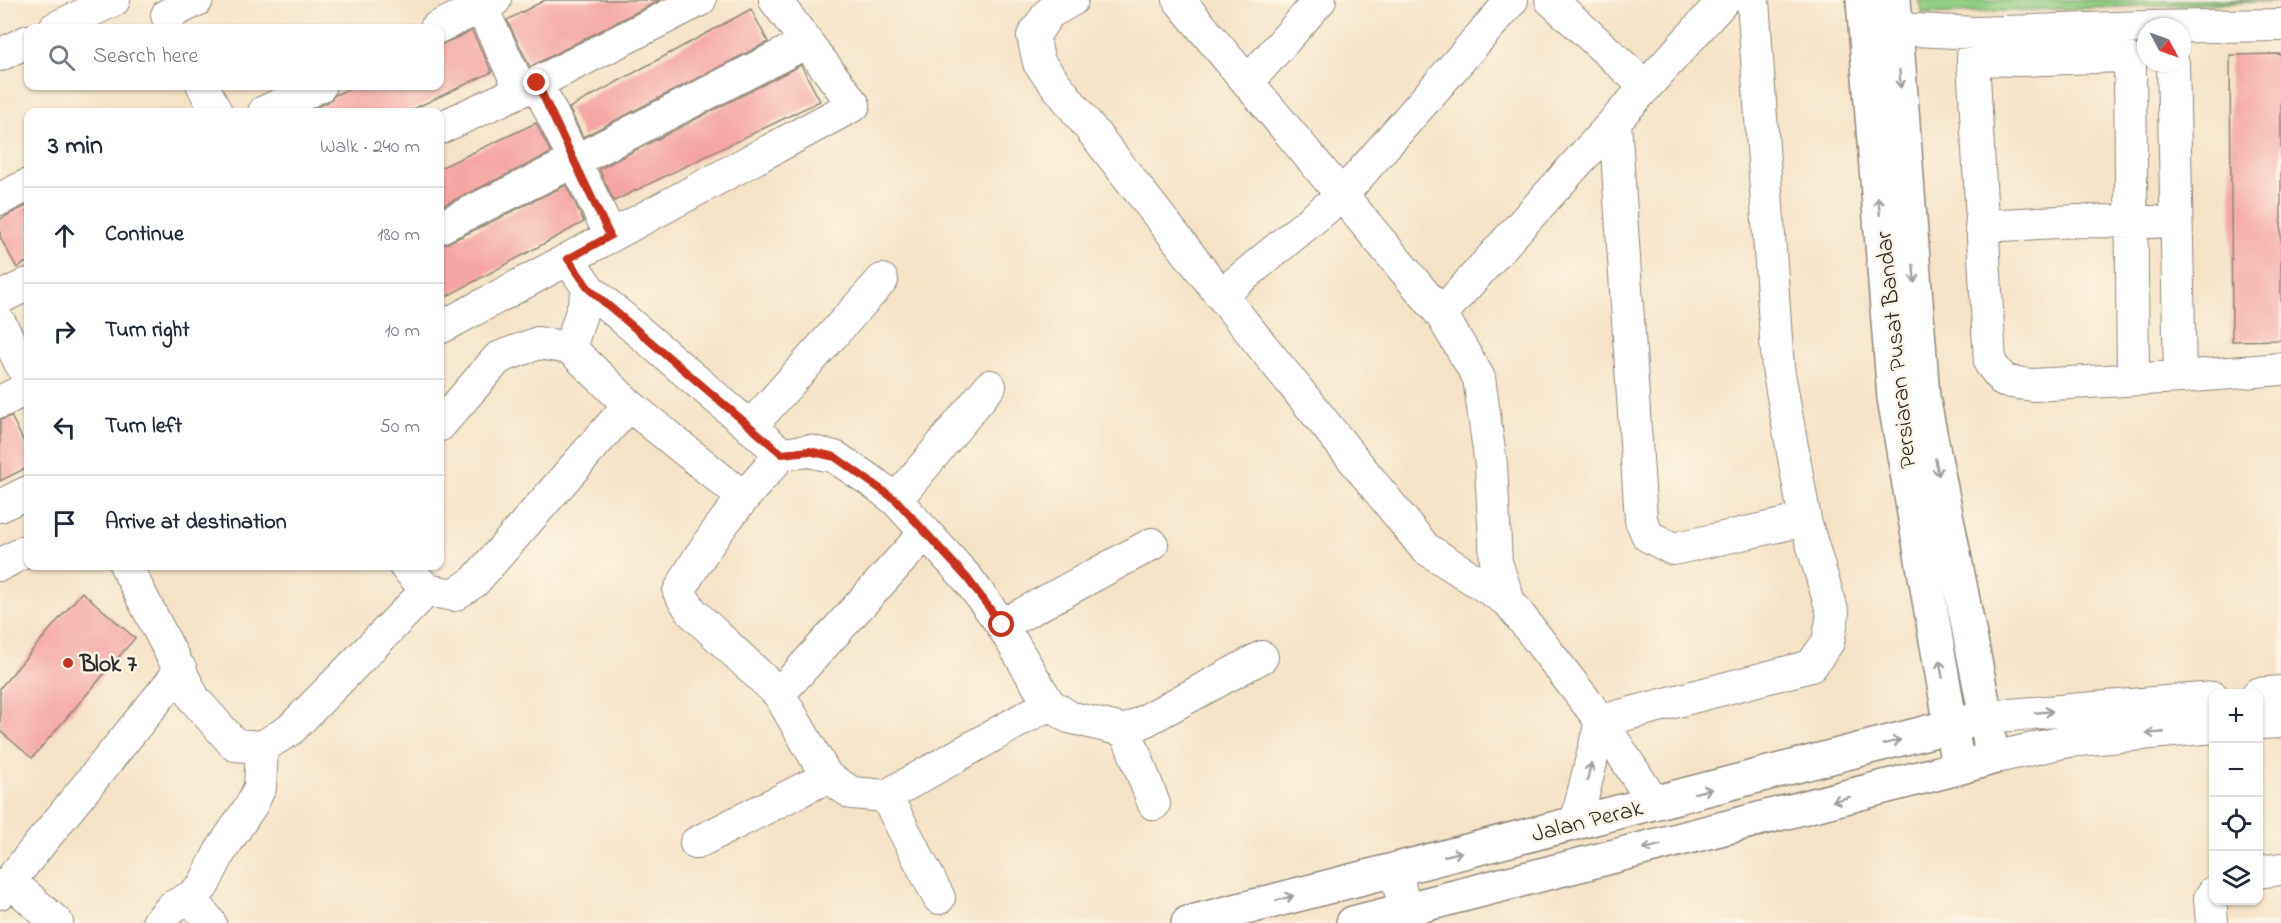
<!DOCTYPE html>
<html lang="en">
<head>
<meta charset="utf-8">
<style>
  body { margin:0; font-family:"Indie Flower",sans-serif; background:#f6f6f7; color:#1f2937 }
  .controls { position:absolute; right:18px; bottom:18px; display:grid; overflow:hidden; border-radius:12px; box-shadow:0 2px 4px #0004 }
  .controls button { width:54px; height:54px; display:grid; place-items:center; padding:0; border:0; border-bottom:2px solid #e0e1e3; background:#fff; color:#1f2937; font:30px sans-serif }
  .compass { position:absolute; left:2137px; top:18px; width:54px; height:54px; border-radius:50%; background:#fff; box-shadow:0 2px 4px #0004; rotate:131deg }
  .stop { position:absolute; width:18px; height:18px; margin:-14px; border:4px solid #c8321e; border-radius:50%; background:#fff }
  .stop.end { background:#c8321e; border-color:#fff; box-shadow:0 2px 6px #0008 }
  .list { margin:0; padding:0; list-style:none }
  h2 { display:flex; justify-content:space-between; align-items:center; height:78px; margin:0; padding:0 24px; font-size:26px }
  h2 small { font-size:20px; font-weight:400; color:#747a83 }
  .list li { display:grid; grid-template-columns:39px 1fr auto; gap:18px; align-items:center; box-sizing:border-box; height:96px; padding:0 24px; border-top:2px solid #e0e1e3 }
  .list b { display:block; font-size:22px; white-space:nowrap }
  .list em { font-size:20px; font-style:normal; color:#747a83 }
  .icon { flex:none; width:33px; height:33px; fill:none; stroke:currentColor; stroke-width:2; stroke-linecap:round; stroke-linejoin:round }
  .map { position:relative; flex:none; width:2281px; height:923px; overflow:hidden }
  .search { position:absolute; background:#fff; box-shadow:0 2px 4px #0004; left:24px; top:24px; width:420px; height:66px; display:flex; align-items:center; gap:15px; box-sizing:border-box; padding:0 21px; border-radius:12px; color:#747a83; font-size:22px }
  .panel { position:absolute; background:#fff; box-shadow:0 2px 4px #0004; left:24px; top:108px; width:420px; height:462px; border-radius:12px }
  .map>svg:first-child { display:block }
</style>
</head>
<body>
<div class="map">
<svg width="2281" height="923" viewBox="0 0 2281 923">
  <rect width="100%" height="100%" fill="#fcf5e5"/>
  <filter id="ink" filterUnits="userSpaceOnUse"><feTurbulence type="fractalNoise" baseFrequency=".0167" numOctaves="2"/><feDisplacementMap in="SourceGraphic" scale="12" xChannelSelector="R" yChannelSelector="G"/><feConvolveMatrix kernelMatrix="1 2 1 2 8 2 1 2 1" color-interpolation-filters="sRGB"/></filter>
  <filter id="wash" filterUnits="userSpaceOnUse"><feTurbulence type="fractalNoise" baseFrequency=".008" numOctaves="4" result="noise"/><feDisplacementMap in="SourceGraphic" scale="24" xChannelSelector="R" yChannelSelector="G"/><feGaussianBlur stdDeviation="1.35" result="paint"/><feColorMatrix in="noise" values="0 0 0 0 0 0 0 0 0 0 0 0 0 0 0 0 0 1.4 0 .05"/><feComposite in="paint" operator="in"/></filter>
  <g filter="url(#wash)">
    <rect width="100%" height="100%" fill="#f5e3c8"/>
    <path fill="#92ce83" stroke="#5e7c57" stroke-width="1.5" d="M1918,0H2281V1L1923,14Z"/>
    <g id="blocks">
      <path fill="#f4a5a3" d="M545,0H660L530,67L507,20Z
        M751,9L768,42L583,137L569,108Z
        M472,31L492,72L407,112H306L328,102L335,95L355,86H440V45Z
        M2281,54V340L2232,341L2230,55Z
        M801,65L820,101L614,201L599,169Z
        M536,123L551,153L440,207V168Z
        M566,185L584,222L440,300V245L448,243Z
        M28,205V261L17,268L0,237V219Z
        M11,416L28,450V467L0,481V420Z
        M82,592L135,638L32,758L0,731V688Z"/>
    </g>
  </g>
  <g filter="url(#ink)">
    <use href="#blocks" fill-opacity="0" stroke="#90877a" stroke-width="1.5"/>
    <g fill="none" stroke-linecap="round" stroke-linejoin="round">
      <defs>
        <path id="minor" d="M1072,0L1049,13L1033,36L1039,63L1221,295L1425,548L1509,602
          M1179,0L1441,314L1479,378L1491,465L1496,562L1509,602L1601,721L1654,803
          M1551,0L1646,87
          M481,7L521,90
          M167,15L197,0
          M2146,27L2281,25
          M55,28L114,0
          M436,28L495,0
          M1896,29L1975,33L2146,27
          M1975,33L1973,59L1990,363L2004,381L2032,385L2180,377L2173,63
          M0,55L28,41
          M1973,59L2021,60L2121,56L2128,59L2130,67L2133,379
          M1248,82L1320,0
          M537,83L611,236
          M203,86L216,112
          M264,112L320,86
          M1615,121L1641,520L1648,536L1673,549L1805,520
          M440,128L537,83L700,0
          M0,199L28,185
          M1981,226L2078,221L2154,222
          M440,227L575,161L807,42
          M568,259L589,289L782,454
          M1221,295L1342,195L1512,0
          M0,298L28,284
          M1441,314L1724,0
          M0,323L28,378
          M440,328L854,105L775,0
          M570,348L589,289
          M2180,377L2281,369
          M0,402L28,388
          M440,425L498,358L538,343L570,348L629,405
          M750,427L882,280
          M896,500L990,386
          M0,506L28,492
          M0,565L28,550
          M126,566L195,700L235,745L262,747L290,730L427,590L454,595L474,582L629,405L743,497
          M405,566L427,590
          M1002,625L1049,704L1069,717L1126,731L1262,657
          M779,694L925,533
          M2258,694L2281,692
          M1986,717L2214,698
          M1601,721L1811,666L1828,642L1833,614L1805,520L1778,368L1753,0
          M2258,723L2281,722
          M1126,731L1154,804
          M1992,758L2068,741L2214,727
          M886,796L852,793L827,777L779,694L692,612L679,592C705,541 744,496 782,454L809,451L835,457L874,483L896,500L967,578L1002,625L1152,544
          M1576,823L1601,721
          M696,843L827,777
          M1396,869L1407,923
          M2258,872L2281,869
          M10,881L57,923
          M0,893L181,670
          M191,897L203,886L220,852L252,804L260,787L262,747
          M939,898L886,796L1049,704
          M158,923L172,907L191,897L210,923
          M2212,923L2210,898L2214,892"/>
        <path id="major" d="M1863,0L1894,398L1955,749
          M1188,923L1986,717
          M1353,923L1958,768L1992,758L1986,717L1923,397L1894,0"/>
      </defs>
      <use href="#minor" stroke="#90877a" stroke-width="34"/>
      <use href="#major" stroke="#90877a" stroke-width="36"/>
      <use href="#minor" stroke="#fff" stroke-width="32"/>
      <use href="#major" stroke="#fff" stroke-width="33"/>
    </g>
    <defs><path id="oneway-shaft" d="M-6 0H5M1.5-3L5.5 0L1.5 3" fill="none" stroke-width="1.6" stroke-linecap="round" stroke-linejoin="round" transform="scale(1.5)"/></defs>
    <g stroke="#a0a0a0">
      <use href="#oneway-shaft" transform="translate(1900 79) rotate(86)"/>
      <use href="#oneway-shaft" transform="translate(1879 206) rotate(-95)"/>
      <use href="#oneway-shaft" transform="translate(1914 274) rotate(86)"/>
      <use href="#oneway-shaft" transform="translate(1937 467) rotate(79)"/>
      <use href="#oneway-shaft" transform="translate(1941 669) rotate(-100)"/>
      <use href="#oneway-shaft" transform="translate(2044 712) rotate(-5)"/>
      <use href="#oneway-shaft" transform="translate(2155 733) rotate(175)"/>
      <use href="#oneway-shaft" transform="translate(1892 742) rotate(-14)"/>
      <use href="#oneway-shaft" transform="translate(1589 772) rotate(-77)"/>
      <use href="#oneway-shaft" transform="translate(1703 791) rotate(-14)"/>
      <use href="#oneway-shaft" transform="translate(1841 799) rotate(166)"/>
      <use href="#oneway-shaft" transform="translate(1652 847) rotate(166)"/>
      <use href="#oneway-shaft" transform="translate(1453 854) rotate(-14)"/>
      <use href="#oneway-shaft" transform="translate(1285 898) rotate(-15)"/>
    </g>
  </g>
  <g fill="none" stroke-linecap="round" stroke-linejoin="round" filter="url(#ink)">
    <path stroke="#c8321e" stroke-width="8" d="M537,83L610,236L568,259L589,289L782,454L809,451L835,457L896,500L967,578L1002,625"/>
  </g>
  <circle fill="#c8321e" stroke="#fcf5e5" stroke-width="2" cx="68" cy="663" r="6"/>
  <g text-anchor="middle" stroke-width="5" stroke-linejoin="round" paint-order="stroke">
    <g font-size="24" fill="#2b2b2b" stroke="#fcf5e5">
      <text transform="translate(1895 350) rotate(-96)" y="8">Persiaran Pusat Bandar</text>
      <text transform="translate(1587 820) rotate(-14)" y="8">Jalan Perak</text>
    </g>
    <g font-size="24" font-weight="bold" fill="#2b2b2b" stroke="#fcf5e5" text-anchor="start">
      <text x="80" y="671">Blok 7</text>
    </g>
  </g>
</svg>
<div class="controls">
<button>+</button>
<button>−</button>
<button><svg class="icon" aria-label="locate" viewBox="0 0 24 24"><circle cx="12" cy="12" r="6"/><path d="M12 2v4M12 18v4M2 12h4M18 12h4"/></svg></button>
<button><svg class="icon" aria-label="layers" viewBox="0 0 24 24"><path d="M12 4l9 5-9 5-9-5zM3 14l9 5 9-5"/></svg></button>
</div>
<svg class="compass" viewBox="-18 -18 36 36"><path d="M0-13l5 13h-10z" fill="#e53935"/><path d="M0 13l5-13h-10z" fill="#747a83"/></svg>
<div class="stop" style="left:1002px;top:625px"></div>
<div class="stop end" style="left:537px;top:83px"></div>
<div class="search"><svg class="icon" aria-label="search" viewBox="0 0 24 24"><circle cx="10" cy="10" r="6"/><path d="M15 15l6 6"/></svg>Search here</div>
<section class="panel">
<h2>3 min<small>Walk · 240 m</small></h2>
<ul class="list">
<li><svg class="icon" aria-label="ahead" viewBox="0 0 24 24"><path d="M12 20V5M6 11l6-6 6 6"/></svg><div><b>Continue</b></div><em>180 m</em></li>
<li><svg class="icon" aria-label="right" viewBox="0 0 24 24"><path d="M7 20v-9h11M14 6l5 5-5 5"/></svg><div><b>Turn right</b></div><em>10 m</em></li>
<li><svg class="icon" aria-label="left" viewBox="0 0 24 24"><path d="M17 20v-9H6M10 6l-5 5 5 5"/></svg><div><b>Turn left</b></div><em>50 m</em></li>
<li><svg class="icon" aria-label="arrive" viewBox="0 0 24 24"><path d="M6 21V4h12l-3 4 3 4H6"/></svg><div><b>Arrive at destination</b></div></li>
</ul>
</section>
</div>
</body>
</html>
